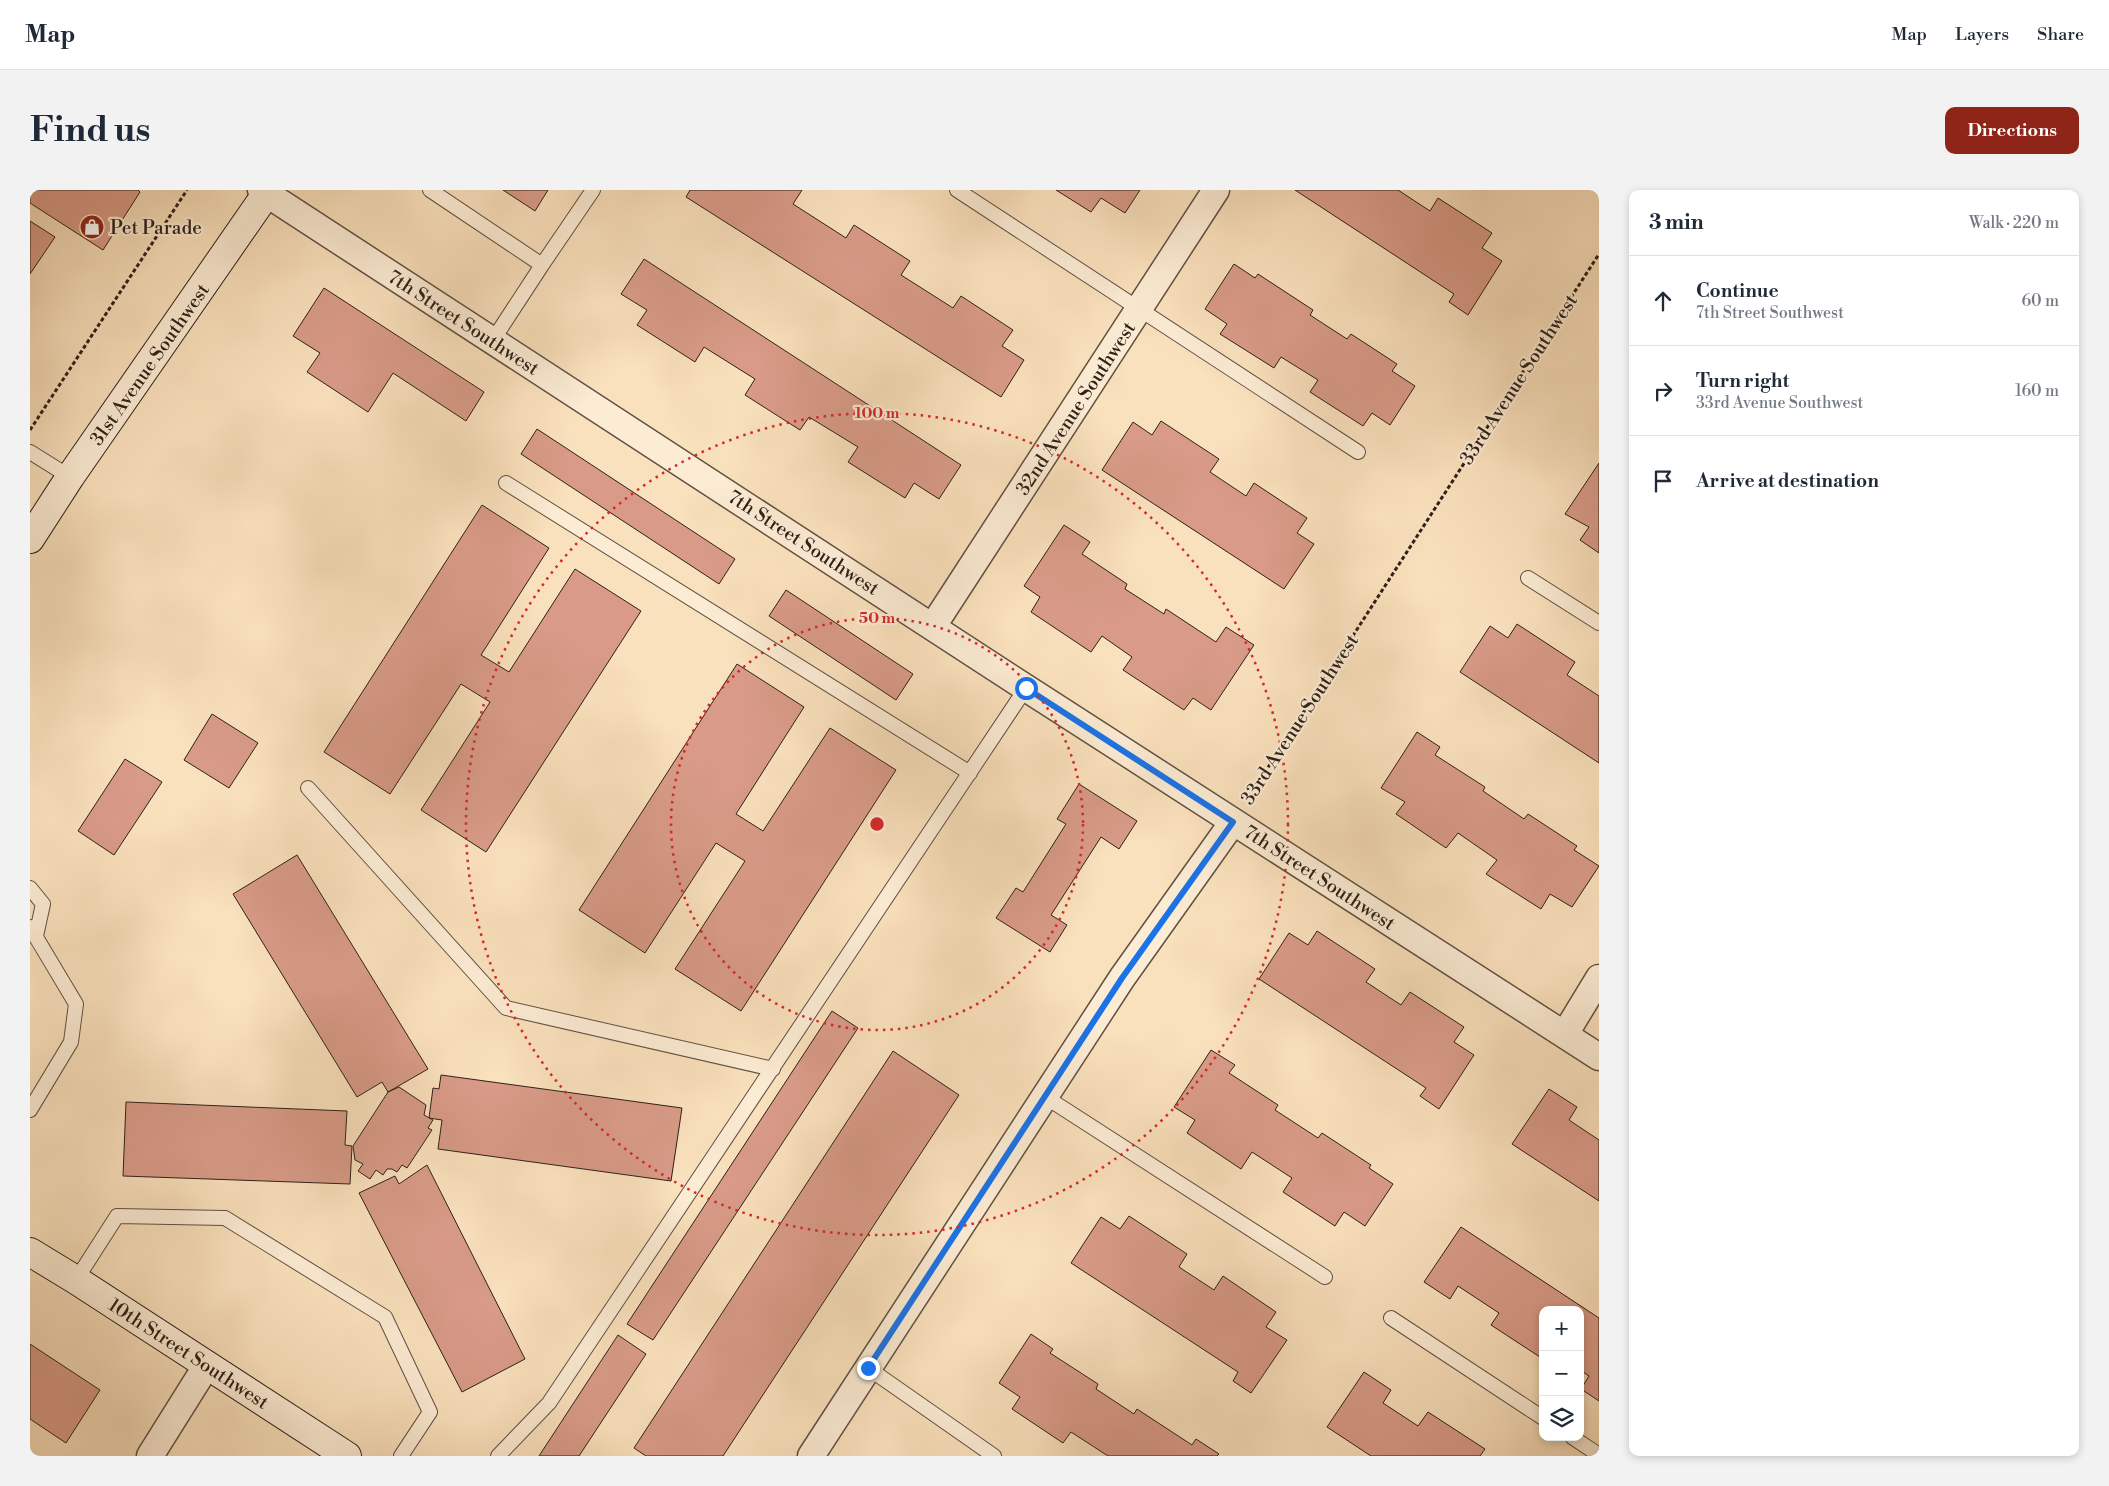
<!DOCTYPE html>
<html lang="en">
<head>
<meta charset="utf-8">
<style>
  body { margin:0; font-family:"Libre Bodoni",serif; background:#f2f2f3; color:#1f2937 }
  .controls { position:absolute; right:15px; bottom:15px; display:grid; overflow:hidden; border-radius:10px; box-shadow:0 2px 8px #0003 }
  .controls button { width:45px; height:45px; display:grid; place-items:center; padding:0; border:0; border-bottom:1px solid #e0e1e3; background:#fff; color:#1f2937; font:25px sans-serif }
  .stop { position:absolute; width:15px; height:15px; margin:-11px; border:4px solid #1a73e8; border-radius:50%; background:#fff }
  .stop.end { background:#1a73e8; border-color:#fff; box-shadow:0 1px 5px #0008 }
  .list { margin:0; padding:0; list-style:none }
  h2 { display:flex; justify-content:space-between; align-items:center; height:65px; margin:0; padding:0 20px; font-size:21px }
  h2 small { font-size:16px; font-weight:400; color:#747a83 }
  .list li { display:grid; grid-template-columns:32px 1fr auto; gap:15px; align-items:center; box-sizing:border-box; height:90px; padding:0 20px; border-top:1px solid #e0e1e3 }
  .list b { display:block; font-size:19px; white-space:nowrap }
  .list p { margin:0; font-size:16px; white-space:nowrap; color:#747a83 }
  .list em { font-size:16px; font-style:normal; color:#747a83 }
  .icon { flex:none; width:28px; height:28px; fill:none; stroke:currentColor; stroke-width:2; stroke-linecap:round; stroke-linejoin:round }
  .map { position:relative; flex:none; width:1569px; height:1266px; overflow:hidden; border-radius:10px }
  header { display:flex; align-items:center; gap:30px; box-sizing:border-box; height:70px; padding:0 25px; background:#fff; border-bottom:1px solid #e0e1e3 }
  header strong { font-size:24px }
  nav { display:flex; gap:28px; margin-inline-start:auto; font-size:18px }
  .intro { display:flex; align-items:center; justify-content:space-between; box-sizing:border-box; height:120px; padding:0 30px }
  h1 { margin:0; font-size:35px }
  .button { padding:12px 22px; border-radius:10px; background:#8f2418; color:#fff; font-size:18px; font-weight:700 }
  main { display:flex; gap:30px; padding:0 30px }
  aside { flex:1; background:#fff; border-radius:10px; box-shadow:0 2px 8px #0003 }
  .map>svg:first-child { display:block }
</style>
</head>
<body>
<header>
<strong>Map</strong>
<nav><a>Map</a><a>Layers</a><a>Share</a></nav>
</header>
<div class="intro"><h1>Find us</h1><a class="button">Directions</a></div>
<main>
<div class="map">
<svg width="1569" height="1266" viewBox="0 0 1569 1266">
  <rect width="100%" height="100%" fill="#fae1bd"/>
  <filter id="stains"><feTurbulence type="fractalNoise" baseFrequency=".004" numOctaves="4"/><feColorMatrix values="0 0 0 0 .2 0 0 0 0 .09 0 0 0 0 .02 0 0 0 .5 -.17"/></filter>
  <radialGradient id="worn" r=".72"><stop offset=".6" stop-color="#630" stop-opacity="0"/><stop offset="1" stop-color="#630" stop-opacity=".3"/></radialGradient>
  <path fill="#d99b88" stroke="#2e2018" d="M0,0H108L110,2L73,60L0,13Z
    M473,0H518L505,21Z
    M660,0H772L763,14L816,48L824,35L880,71L871,85L923,118L931,106L983,140L972,156L994,170L971,207L656,7Z
    M1026,0H1110L1095,23L1071,8L1061,22Z
    M1265,0H1368L1400,21L1408,8L1462,43L1452,58L1472,71L1438,125L1419,112L1424,104Z
    M0,31L25,47L0,84Z
    M614,69L931,275L909,309L884,293L875,308L818,272L828,257L779,227L770,240L715,205L725,189L674,157L665,172L607,135L617,120L591,104Z
    M1204,74L1225,88L1228,84L1283,120L1280,125L1317,149L1321,144L1367,174L1362,181L1385,196L1360,235L1342,223L1333,236L1280,202L1288,190L1251,167L1244,178L1190,144L1197,134L1175,119Z
    M294,98L454,202L436,231L363,183L338,222L277,182L290,163L263,146Z
    M1131,231L1189,269L1180,282L1216,306L1224,293L1277,328L1267,343L1284,354L1254,399L1072,280L1103,232L1122,245Z
    M507,239L705,369L689,394L491,264Z
    M1569,273V363L1550,350L1559,337L1535,324Z
    M452,315L519,358L451,465L479,482L545,379L611,421L456,662L391,620L460,512L431,494L360,604L294,562Z
    M1034,335L1060,352L1052,364L1097,394L1095,399L1134,424L1136,419L1186,452L1196,437L1224,455L1181,520L1163,508L1154,520L1093,480L1102,467L1072,446L1061,462L1001,422L1010,407L994,396Z
    M756,400L883,484L866,510L739,426Z
    M1487,434L1545,472L1537,485L1569,506V573L1430,482L1460,436L1478,448Z
    M707,474L774,517L706,624L733,641L800,538L866,580L711,821L645,779L715,671L686,653L615,763L549,720Z
    M182,524L228,553L199,598L154,570Z
    M1387,542L1410,557L1405,565L1455,597L1453,601L1494,629L1498,624L1547,656L1544,660L1569,676L1542,717L1520,704L1511,719L1456,684L1467,670L1428,643L1416,658L1366,624L1375,612L1351,598Z
    M95,569L132,592L84,665L48,641Z
    M1049,594L1107,631L1089,659L1071,647L1021,725L1037,735L1020,762L966,728L986,698L993,702L1036,634L1027,629Z
    M267,665L398,879L358,902L352,892L327,907L203,704Z
    M1287,741L1345,779L1336,792L1371,815L1380,802L1434,837L1424,852L1444,865L1409,919L1390,906L1396,898L1229,789L1259,743L1278,755Z
    M802,821L828,838L623,1150L597,1134Z
    M1181,860L1205,875L1199,883L1248,915L1245,920L1288,948L1292,943L1341,975L1339,978L1363,994L1335,1036L1314,1022L1305,1036L1253,1002L1262,988L1222,962L1211,979L1157,943L1165,930L1144,917Z
    M863,861L929,905L693,1266H616L604,1258Z
    M411,885L652,918L641,991L408,959L412,930L399,928L403,898L409,899Z
    M369,897L396,915L394,925L403,930L398,938L402,940L377,978L372,975L367,982L362,979H357L353,985L346,980L340,989L328,981L333,974L325,970L323,956L358,902Z
    M1519,899L1547,917L1539,930L1569,950V1011L1482,954Z
    M96,912L317,921L315,955L322,956L320,994L93,986Z
    M397,975L495,1169L432,1202L329,1003L365,986L369,994Z
    M1099,1026L1157,1064L1149,1077L1184,1100L1193,1086L1246,1122L1236,1137L1257,1150L1221,1203L1203,1191L1208,1182L1041,1073L1071,1027L1090,1039Z
    M1431,1037L1569,1128V1211L1551,1199L1559,1186L1550,1180V1120H1513V1169L1461,1135L1469,1123L1428,1096L1420,1109L1394,1092Z
    M1001,1144L1023,1159L1020,1163L1068,1194L1066,1199L1104,1224L1107,1219L1162,1255L1166,1249L1189,1264L1187,1266H1078L1041,1242L1033,1253L982,1219L990,1207L969,1193Z
    M588,1145L616,1164L549,1266H509Z
    M0,1154L70,1200L36,1253L0,1229Z
    M1334,1182L1361,1200L1353,1213L1388,1236L1398,1222L1455,1259L1450,1266H1341L1297,1237Z"/>
  <g fill="none" stroke-linecap="round" stroke-linejoin="round">
    <defs>
      <path id="lane" d="M400,0L512,75L563,0
        M927,0L1328,262
        M463,150L512,75
        M0,262L40,287
        M476,293L940,583
        M1498,388L1569,433
        M278,598L476,818L743,879
        M0,698L13,714L6,746
        M0,737L46,814L41,852L0,920
        M1014,906L1295,1087
        M46,1090L87,1026L195,1028L355,1127L400,1222L371,1266
        M1361,1128L1513,1228
        M838,1178L964,1266
        M1542,1247L1569,1265
        M468,1266L519,1213L996,498"/>
      <path id="street" d="M231,0L996,498L1569,867
        M903,436L1186,0
        M1535,844L1569,788
        M120,1266L177,1175
        M781,1266L1092,788L1203,632"/>
      <path id="secondary" d="M0,349L40,287L239,0
        M0,1062L46,1090L317,1266"/>
    </defs>
    <use href="#lane" stroke="#615041" stroke-width="16"/>
    <use href="#street" stroke="#615041" stroke-width="29"/>
    <use href="#secondary" stroke="#2e2018" stroke-width="30"/>
    <path stroke="#2e2018" stroke-width="3" stroke-dasharray="4 2.5" stroke-linecap="butt" d="M0,240L157,0
      M1217,610L1569,64"/>
    <use href="#lane" stroke="#fcecd4" stroke-width="14"/>
    <use href="#street" stroke="#fcecd4" stroke-width="26"/>
    <use href="#secondary" stroke="#fcecd4" stroke-width="28"/>
  </g>
  <g fill="none" stroke-linecap="round" stroke-linejoin="round">
    <path stroke="#1a73e8" stroke-width="6" d="M838,1178L1092,788L1203,632L996,498"/>
  </g>
  <g fill="none" stroke="#d62828" stroke-width="2.5" stroke-dasharray="2.5 5">
    <circle cx="847" cy="634" r="206"/>
    <circle cx="847" cy="634" r="411"/>
  </g>
  <defs>
    <symbol id="shop-disc" viewBox="-11 -11 22 22"><circle r="9.5" fill="#8f2418" stroke="#fcecd4"/><path d="M-5-2.5h2.3a2.7 3.5 0 0 1 5.4 0H5L5.5 6h-11ZM-1.5-2.5h3a1.5 2.3 0 0 0-3 0Z" fill="#fff"/></symbol>
  </defs>
  <g fill-rule="evenodd">
    <use href="#shop-disc" x="48" y="23" width="28" height="28"/>
  </g>
  <g text-anchor="middle" stroke-width="4.5" stroke-linejoin="round" paint-order="stroke">
    <g font-size="19" fill="#2e2018" stroke="#fcecd4" text-anchor="start">
      <text x="80" y="44">Pet Parade</text>
    </g>
    <g font-size="19" fill="#2e2018" stroke="#fcecd4">
      <text transform="translate(434 132) rotate(33)" y="7">7th Street Southwest</text>
      <text transform="translate(119 174) rotate(-55)" y="7">31st Avenue Southwest</text>
      <text transform="translate(1488 189) rotate(-57)" y="7">33rd Avenue Southwest</text>
      <text transform="translate(1045 218) rotate(-57)" y="7">32nd Avenue Southwest</text>
      <text transform="translate(774 352) rotate(33)" y="7">7th Street Southwest</text>
      <text transform="translate(1269 529) rotate(-57)" y="7">33rd Avenue Southwest</text>
      <text transform="translate(1290 687) rotate(33)" y="7">7th Street Southwest</text>
      <text transform="translate(159 1163) rotate(33)" y="7">10th Street Southwest</text>
    </g>
  </g>
  <circle cx="847" cy="634" r="8" fill="#d62828" stroke="#fcecd4" stroke-width="2.5"/>
  <g font-size="15" text-anchor="middle" font-weight="bold" fill="#d62828" stroke="#fcecd4" stroke-width="4.5" stroke-linejoin="round" paint-order="stroke">
    <text x="847" y="228">100 m</text>
    <text x="847" y="433">50 m</text>
  </g>
  <rect width="100%" height="100%" filter="url(#stains)"/>
  <rect width="100%" height="100%" fill="url(#worn)"/>
</svg>
<div class="controls">
<button>+</button>
<button>−</button>
<button><svg class="icon" aria-label="layers" viewBox="0 0 24 24"><path d="M12 4l9 5-9 5-9-5zM3 14l9 5 9-5"/></svg></button>
</div>
<div class="stop" style="left:996px;top:498px"></div>
<div class="stop end" style="left:838px;top:1178px"></div>
</div>
<aside>
<h2>3 min<small>Walk · 220 m</small></h2>
<ul class="list">
<li><svg class="icon" aria-label="ahead" viewBox="0 0 24 24"><path d="M12 20V5M6 11l6-6 6 6"/></svg><div><b>Continue</b><p>7th Street Southwest</p></div><em>60 m</em></li>
<li><svg class="icon" aria-label="right" viewBox="0 0 24 24"><path d="M7 20v-9h11M14 6l5 5-5 5"/></svg><div><b>Turn right</b><p>33rd Avenue Southwest</p></div><em>160 m</em></li>
<li><svg class="icon" aria-label="arrive" viewBox="0 0 24 24"><path d="M6 21V4h12l-3 4 3 4H6"/></svg><div><b>Arrive at destination</b></div></li>
</ul>
</aside>
</main>
</body>
</html>
